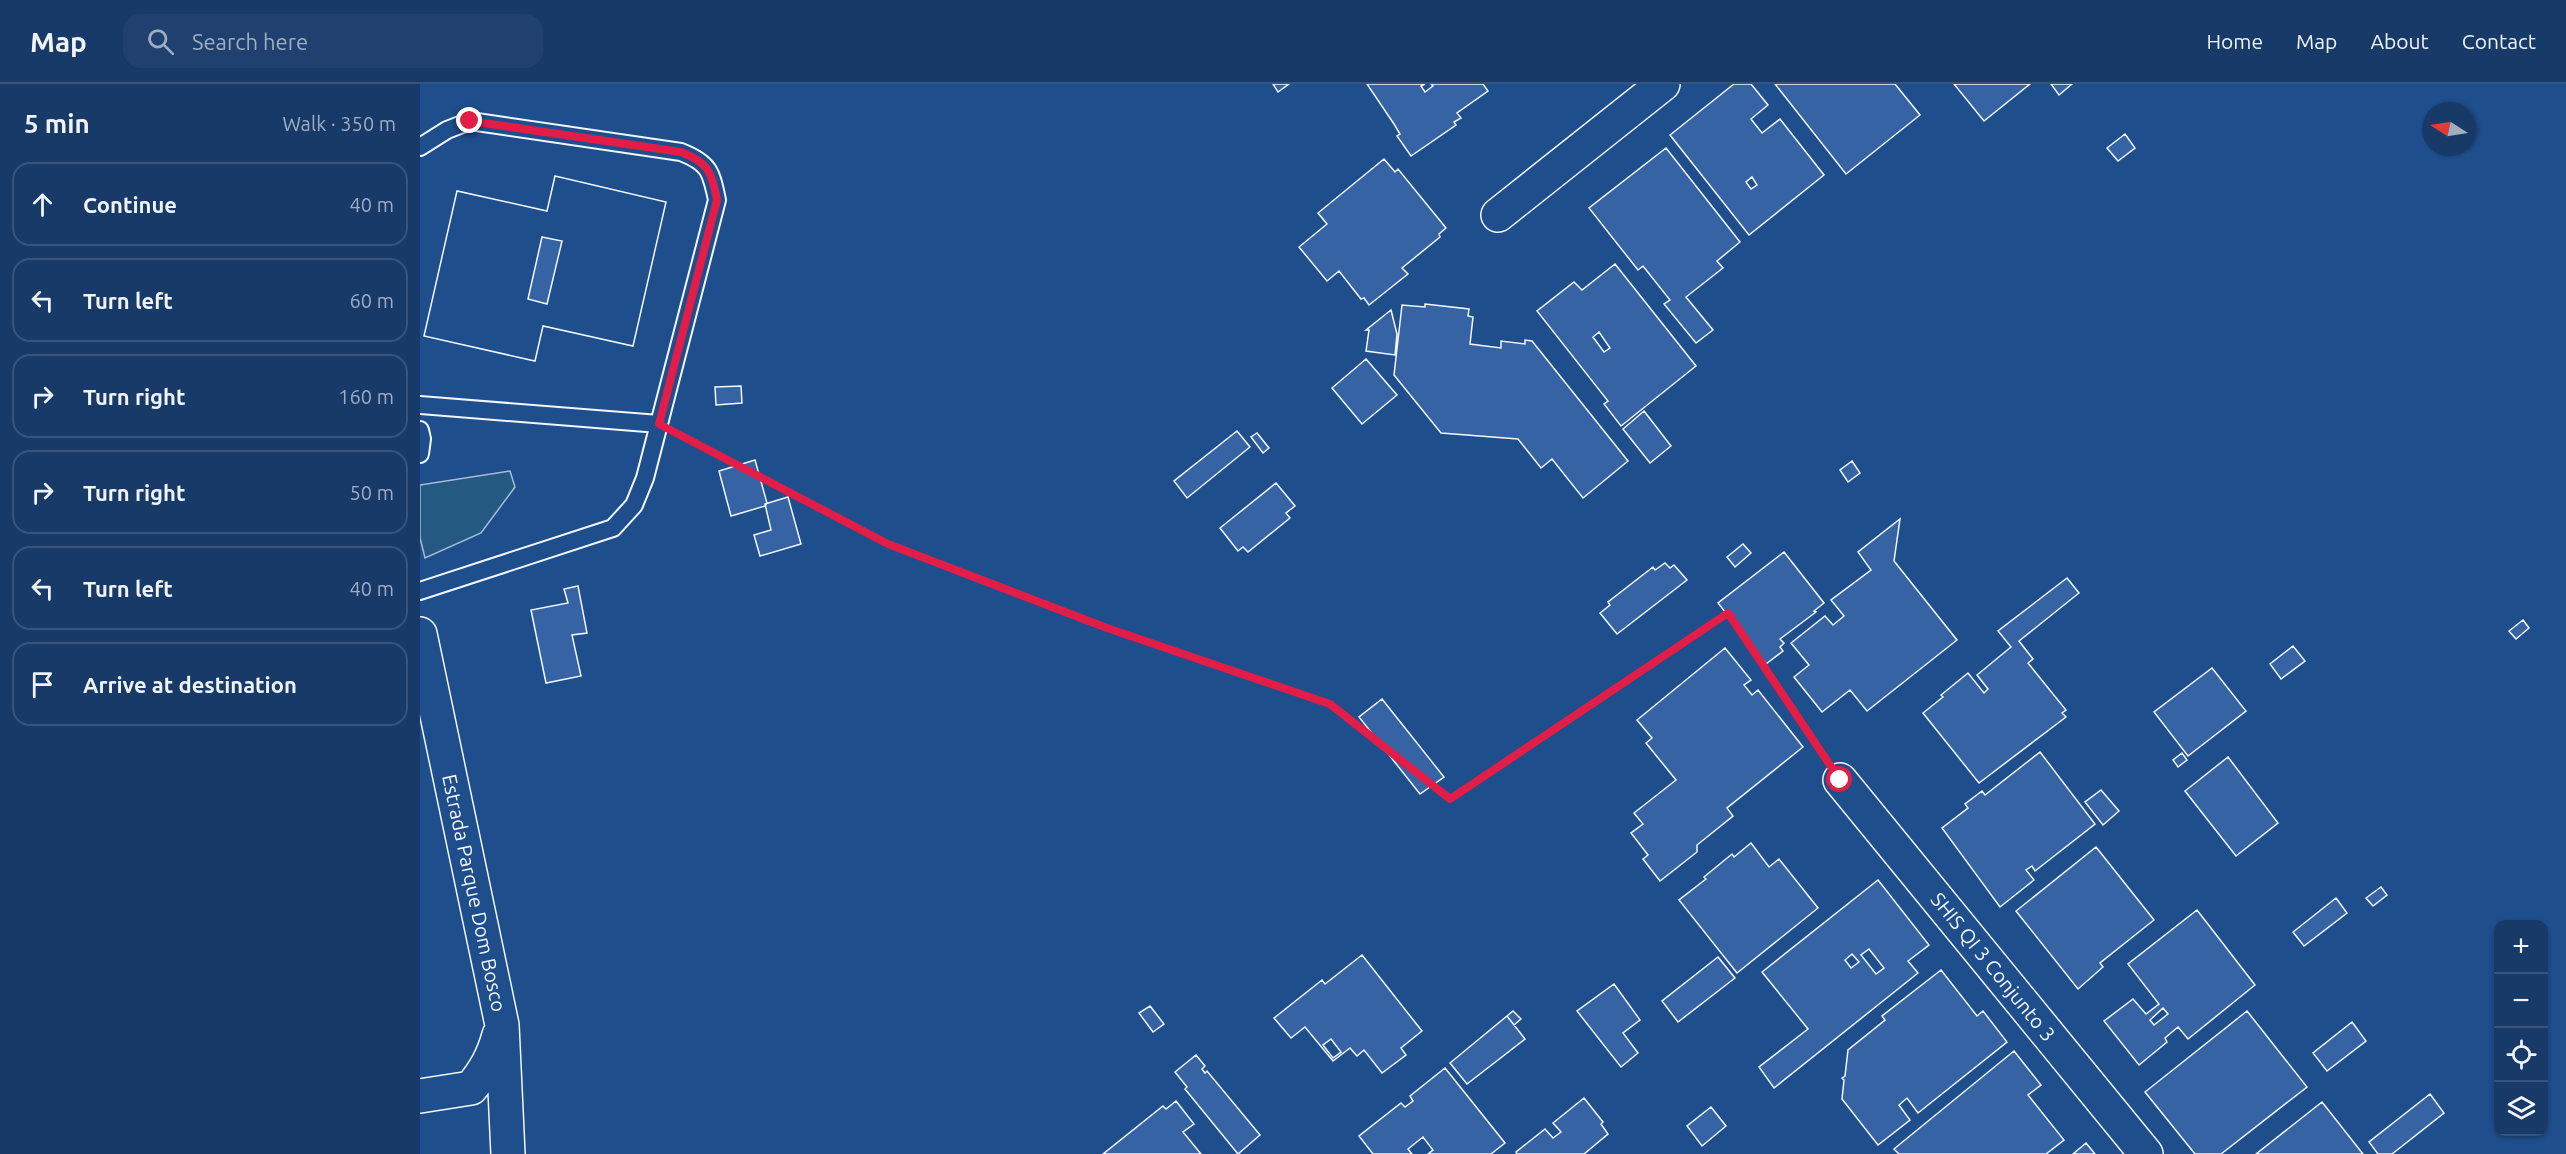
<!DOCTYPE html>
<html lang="en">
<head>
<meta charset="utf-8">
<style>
  body { margin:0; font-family:Ubuntu,sans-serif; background:#20416f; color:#f1f3f6 }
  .controls { position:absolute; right:18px; bottom:18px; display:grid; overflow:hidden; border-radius:12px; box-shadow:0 2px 4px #0004 }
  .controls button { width:54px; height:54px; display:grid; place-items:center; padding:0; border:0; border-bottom:2px solid #36547d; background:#173a69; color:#f1f3f6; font:30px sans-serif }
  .compass { position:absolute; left:2002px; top:18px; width:54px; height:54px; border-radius:50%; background:#173a69; box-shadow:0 2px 4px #0004; rotate:282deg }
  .stop { position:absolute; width:18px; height:18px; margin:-14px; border:4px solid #e11d48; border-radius:50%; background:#fff }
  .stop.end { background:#e11d48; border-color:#fff; box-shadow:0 2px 6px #0008 }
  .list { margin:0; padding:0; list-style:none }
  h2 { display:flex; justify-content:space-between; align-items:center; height:78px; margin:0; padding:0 24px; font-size:26px }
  h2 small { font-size:20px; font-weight:400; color:#9eadc0 }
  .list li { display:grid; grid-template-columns:39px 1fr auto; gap:18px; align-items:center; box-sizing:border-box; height:84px; margin:0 12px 12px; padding:0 12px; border:2px solid #36547d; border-radius:18px }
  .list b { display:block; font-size:22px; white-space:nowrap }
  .list em { font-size:20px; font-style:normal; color:#9eadc0 }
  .icon { flex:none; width:33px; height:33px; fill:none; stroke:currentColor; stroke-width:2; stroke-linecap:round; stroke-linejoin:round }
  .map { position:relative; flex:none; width:2146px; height:1070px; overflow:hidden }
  header { display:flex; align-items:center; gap:36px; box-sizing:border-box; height:84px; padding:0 30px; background:#173a69; border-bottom:2px solid #36547d }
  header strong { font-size:28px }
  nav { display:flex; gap:33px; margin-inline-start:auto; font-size:21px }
  .search { width:420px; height:54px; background:#20416f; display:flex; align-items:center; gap:15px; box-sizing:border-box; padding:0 21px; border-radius:18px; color:#9eadc0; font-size:22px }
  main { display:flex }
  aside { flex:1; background:#173a69 }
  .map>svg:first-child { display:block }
</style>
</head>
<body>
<header>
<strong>Map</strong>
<div class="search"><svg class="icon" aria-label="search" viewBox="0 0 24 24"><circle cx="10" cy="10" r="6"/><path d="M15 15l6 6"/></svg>Search here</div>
<nav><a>Home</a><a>Map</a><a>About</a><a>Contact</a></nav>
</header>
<main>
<aside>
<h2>5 min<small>Walk · 350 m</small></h2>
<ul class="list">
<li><svg class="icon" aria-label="ahead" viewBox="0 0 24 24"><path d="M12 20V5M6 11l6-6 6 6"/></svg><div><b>Continue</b></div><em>40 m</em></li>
<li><svg class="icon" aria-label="left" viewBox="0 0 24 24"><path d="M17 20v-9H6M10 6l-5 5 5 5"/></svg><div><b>Turn left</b></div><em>60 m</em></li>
<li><svg class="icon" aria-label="right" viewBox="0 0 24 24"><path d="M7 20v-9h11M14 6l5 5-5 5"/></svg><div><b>Turn right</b></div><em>160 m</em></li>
<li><svg class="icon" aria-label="right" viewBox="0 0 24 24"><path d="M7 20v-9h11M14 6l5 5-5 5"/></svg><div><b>Turn right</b></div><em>50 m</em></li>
<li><svg class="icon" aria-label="left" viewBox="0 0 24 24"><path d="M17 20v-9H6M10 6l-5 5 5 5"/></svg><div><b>Turn left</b></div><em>40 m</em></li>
<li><svg class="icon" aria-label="arrive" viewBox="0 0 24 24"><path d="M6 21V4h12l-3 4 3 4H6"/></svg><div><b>Arrive at destination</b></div></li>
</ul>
</aside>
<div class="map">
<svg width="2146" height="1070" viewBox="0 0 2146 1070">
  <rect width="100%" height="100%" fill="#1f4e8c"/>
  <path fill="#245a82" stroke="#a8bbd7" stroke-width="1.5" d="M90,387L95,403L61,449L5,474L0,454V401Z"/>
  <path fill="#3563a3" stroke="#f2f6ff" stroke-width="1.5" fill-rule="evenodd" d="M853,0H869L858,8Z
    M947,0H1005L1001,2L1005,8L1013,2L1011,0H1063L1068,7L1037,29L1041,34L1034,38L1036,41L991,72L977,52L980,50L974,40Z
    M1314,0H1331L1348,21L1331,35L1342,49L1360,35L1404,91L1329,151L1250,51ZM1332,93L1337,101L1331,105L1326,98Z
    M1355,0H1475L1500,31L1426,90Z
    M1534,0H1610L1564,37Z
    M1631,0H1652L1639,11Z
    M1705,50L1715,64L1698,77L1687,64Z
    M1246,64L1320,158L1297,177L1303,184L1266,213L1293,246L1276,259L1244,220L1250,216L1223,182L1218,186L1169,124Z
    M964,75L975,88L978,85L1026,144L1019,150L1020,153L982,184L988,190L949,221L944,214L941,215L919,187L907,197L879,163L907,140L898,129Z
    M135,92L246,118L213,262L123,242L115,277L4,252L37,107L127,127ZM122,153L142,157L127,220L108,215Z
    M135,92L246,118L213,262L123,242L115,277L4,252L37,107L127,127Z
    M1195,180L1276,282L1201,342L1184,320L1188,317L1117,227L1154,198L1162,206ZM1179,248L1190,264L1184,268L1173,253Z
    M1005,220L1049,225L1048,232L1053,233L1050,260L1081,264V257L1105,260V256L1112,257L1208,377L1163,414L1132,375L1121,384L1098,355L1021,349L974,291L982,221L1005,223Z
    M971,226L977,250L975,271L946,267L949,246H946Z
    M946,275L977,311L942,340L912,304Z
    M321,302L322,319L296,321L295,303Z
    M1224,327L1251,362L1230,379L1203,345Z
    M817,347L830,363L767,414L754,397Z
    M837,349L849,364L843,369L831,353Z
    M335,376L347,419L345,422L311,432L299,387Z
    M1432,377L1440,389L1428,398L1420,386Z
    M856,399L875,422L866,429L870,434L828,468L823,463L818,467L800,444Z
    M368,413L381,460L340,472L334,451L351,446L345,420Z
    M1480,435L1474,477L1537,556L1447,627L1430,606L1402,628L1374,593L1389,581L1371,559L1405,532L1413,541L1424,532L1411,516L1451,486L1438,468Z
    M1323,460L1331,469L1315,483L1307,473Z
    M1364,468L1404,519L1394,527L1396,528L1360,555L1364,559L1360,563L1363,567L1346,580L1298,519Z
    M1245,479L1250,484L1254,481L1267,496L1197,550L1180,529L1190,521L1188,518L1233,483L1235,486Z
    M1647,494L1659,509L1599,557L1613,575L1608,579L1646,626L1642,629L1646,633L1559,699L1503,629L1523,613L1521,611L1548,589L1564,609L1568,605L1557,591L1591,563L1578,547Z
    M158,502L167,549L152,551L161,592L126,599L111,526L148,519L144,505Z
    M2103,536L2109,544L2096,555L2089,547Z
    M1873,562L1885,577L1861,595L1850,580Z
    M1305,564L1331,596L1324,601L1332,611L1338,606L1383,663L1307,724L1313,732L1277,761V768L1240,797L1223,775L1228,771L1211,749L1223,740L1214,729L1256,696L1226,659L1232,654L1217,636Z
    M1792,584L1826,627L1768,672L1734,628Z
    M962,615L1024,693L1000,710L939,633Z
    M1620,668L1675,740L1615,787L1612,782L1606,786L1614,796L1580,823L1522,744L1548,724L1545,720L1562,707L1565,711Z
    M1762,669L1767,676L1758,683L1753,676Z
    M1808,673L1858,739L1816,772L1765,707Z
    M1681,706L1699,727L1683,741L1665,718Z
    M1331,759L1349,783L1359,775L1398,824L1317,889L1259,816L1286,795L1284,793L1312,770L1314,773Z
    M1676,763L1734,836L1680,879L1683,883L1658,905L1596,827Z
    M1458,796L1509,861L1488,877L1498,889L1354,1004L1339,983L1388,945L1342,888ZM1449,865L1464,884L1456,890L1441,871ZM1432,870L1439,878L1431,884L1425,876Z
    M1961,803L1967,811L1953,822L1946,814Z
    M1916,814L1927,829L1884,862L1873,848Z
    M1777,826L1835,901L1768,955L1758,943L1745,954L1747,958L1719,981L1684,937L1713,915L1726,930L1739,920L1708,880ZM1743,924L1748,930L1734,941L1730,936Z
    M942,871L1002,947L981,964L986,971L962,989L944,966L937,972L930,964L913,977L885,943L871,954L854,934L902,896L905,900ZM911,955L921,968L913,974L903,961Z
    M1298,873L1315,894L1258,938L1242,917Z
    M1521,886L1557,932L1563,927L1587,958L1498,1029L1487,1014L1479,1021L1490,1036L1458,1061L1422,1015L1424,996L1422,994L1425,992L1428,966L1465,936L1462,932Z
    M1194,900L1220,936L1203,949L1218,969L1201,983L1157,927Z
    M730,922L744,940L733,948L719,929Z
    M1093,927L1101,935L1094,941L1087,932Z
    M1827,927L1887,1003L1801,1070H1775L1725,1008Z
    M1087,932L1105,955L1047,1000L1030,979Z
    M1932,938L1946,957L1907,987L1893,969Z
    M1594,967L1621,1001L1608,1011L1644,1056L1626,1070H1479L1474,1065L1480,1060Z
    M776,971L785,982L782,985L785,989L787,987L840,1051L818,1070L765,1005L767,1003L755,988Z
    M1025,984L1085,1059L1071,1070H1008L1013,1066L1003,1053L988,1065L992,1070H953L939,1052L981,1019L985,1023L993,1017L990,1012Z
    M2010,1010L2024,1029L1972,1070H1958L1949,1058Z
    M1164,1014L1183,1038L1181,1040L1188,1050L1164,1070H1097L1096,1068L1125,1045L1133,1054L1141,1048L1133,1039Z
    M756,1017L774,1040L763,1048L781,1070H683L743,1022L746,1025Z
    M1902,1018L1943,1070H1836Z
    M1291,1023L1306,1042L1282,1062L1267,1042Z
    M1666,1059L1675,1070H1653Z"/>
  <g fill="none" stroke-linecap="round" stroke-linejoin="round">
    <defs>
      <path id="lane" d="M0,63L27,46L50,37L261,68C289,79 291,87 297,116L225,394L214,421L193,444L0,507
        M0,321L239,340
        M0,346L2,355L0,370"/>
      <path id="street" d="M1078,131L1243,0
        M1420,696L1726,1070"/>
      <path id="primary" d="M0,550L82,941L88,1070
        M0,1012L51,1004C65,987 73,973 79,951"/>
    </defs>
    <use href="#lane" stroke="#f2f6ff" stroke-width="20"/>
    <use href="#street" stroke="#f2f6ff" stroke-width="36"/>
    <use href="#primary" stroke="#f2f6ff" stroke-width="36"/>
    <path stroke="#b3c4dc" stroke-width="4" stroke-dasharray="4.5 3" stroke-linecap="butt" d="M263,353L468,460L688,544L910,620L1030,715L1308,529L1402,668"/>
    <use href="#lane" stroke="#1f4e8c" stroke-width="16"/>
    <use href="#street" stroke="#1f4e8c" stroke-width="33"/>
    <use href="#primary" stroke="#1f4e8c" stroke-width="33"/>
  </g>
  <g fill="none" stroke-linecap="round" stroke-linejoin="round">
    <path stroke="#e11d48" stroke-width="8" d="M50,37L261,68C289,79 291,87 297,116L239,340L468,460L687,544L910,620L1030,715L1308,529L1420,696"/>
  </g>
  <g text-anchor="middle" stroke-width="4.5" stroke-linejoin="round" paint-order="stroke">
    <g font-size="20" fill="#f2f6ff" stroke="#1f4e8c">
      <text transform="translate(54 809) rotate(78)" y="7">Estrada Parque Dom Bosco</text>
      <text transform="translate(1573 883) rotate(51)" y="7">SHIS QI 3 Conjunto 3</text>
    </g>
  </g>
</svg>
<div class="controls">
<button>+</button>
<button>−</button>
<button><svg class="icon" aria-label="locate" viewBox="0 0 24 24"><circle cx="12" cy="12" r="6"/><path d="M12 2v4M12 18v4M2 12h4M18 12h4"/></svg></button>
<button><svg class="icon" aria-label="layers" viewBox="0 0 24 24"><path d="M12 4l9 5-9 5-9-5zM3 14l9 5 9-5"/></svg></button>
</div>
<svg class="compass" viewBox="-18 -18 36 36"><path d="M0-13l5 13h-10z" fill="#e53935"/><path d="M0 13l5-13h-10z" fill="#9eadc0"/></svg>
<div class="stop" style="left:1420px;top:696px"></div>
<div class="stop end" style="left:50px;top:37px"></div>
</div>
</main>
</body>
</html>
